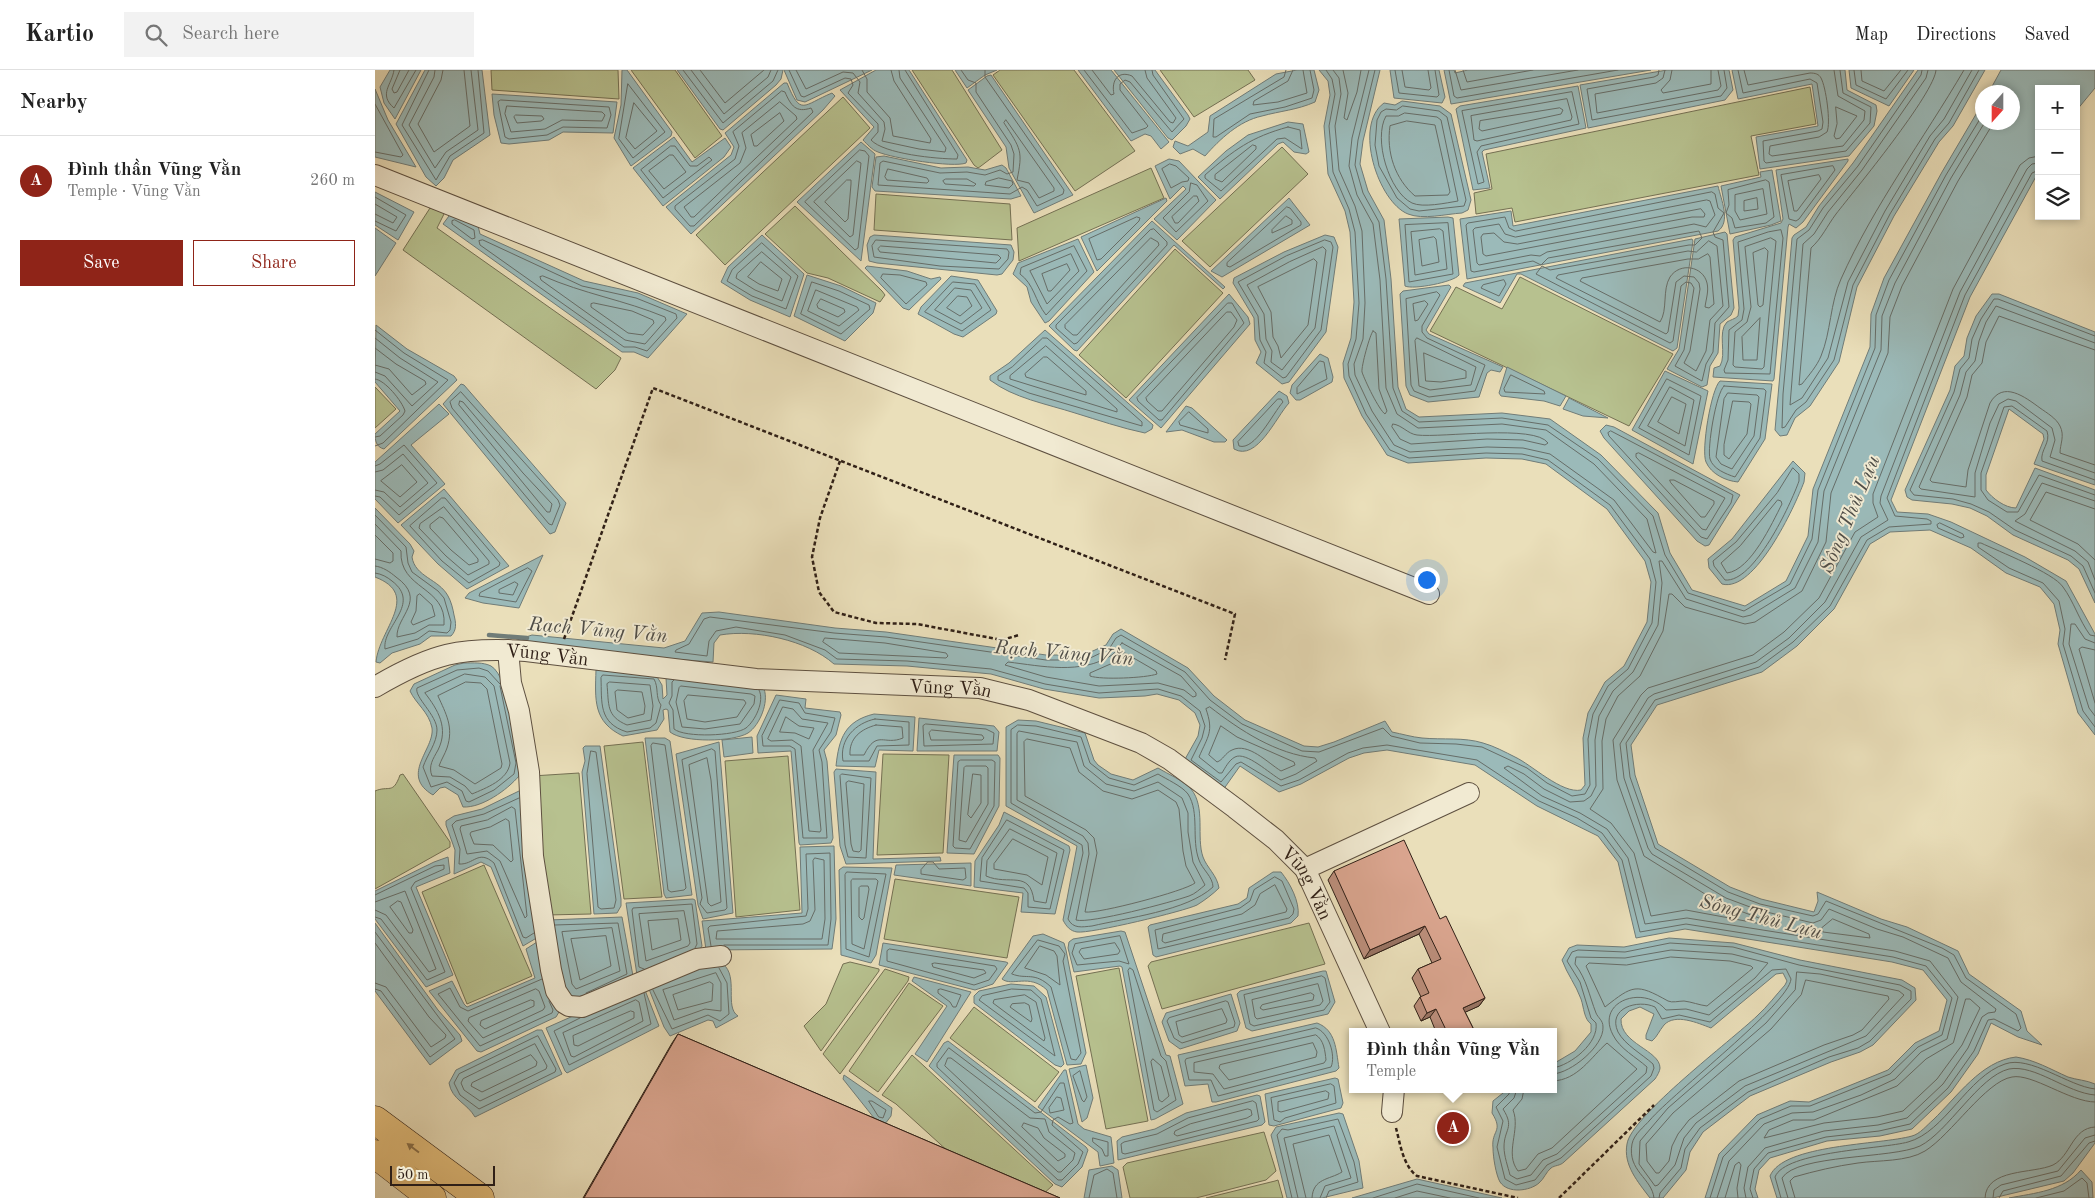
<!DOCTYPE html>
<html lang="en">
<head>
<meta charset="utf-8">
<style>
  body { margin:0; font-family:"Old Standard TT",serif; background:#f2f2f2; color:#222 }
  .controls { position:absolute; right:15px; top:15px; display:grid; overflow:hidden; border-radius:0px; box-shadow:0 2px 8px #0003 }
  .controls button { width:45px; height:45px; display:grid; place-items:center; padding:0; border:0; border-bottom:1px solid #e0e0e0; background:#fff; color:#222; font:25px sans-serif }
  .compass { position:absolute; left:1600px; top:15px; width:45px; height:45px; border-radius:50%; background:#fff; box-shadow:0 2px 8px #0003; rotate:201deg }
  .scale { position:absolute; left:15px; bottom:12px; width:105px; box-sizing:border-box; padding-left:5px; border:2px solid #302017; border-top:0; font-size:14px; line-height:18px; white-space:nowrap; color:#302017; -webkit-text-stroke:4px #f1ead2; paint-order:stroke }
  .you { position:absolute; left:1051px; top:509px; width:18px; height:18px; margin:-12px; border:4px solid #fff; border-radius:50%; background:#1a73e8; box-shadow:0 0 0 8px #1a73e833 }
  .badge { display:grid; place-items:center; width:32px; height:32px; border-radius:50%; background:#8f2418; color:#fff; font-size:16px; font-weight:700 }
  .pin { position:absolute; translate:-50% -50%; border:2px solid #fff; box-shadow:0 1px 5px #0006 }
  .popup { position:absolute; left:974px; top:958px; width:208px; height:65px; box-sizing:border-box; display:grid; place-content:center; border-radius:0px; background:#fff; filter:drop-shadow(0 1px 4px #0005); font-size:16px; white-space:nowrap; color:#767676 }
  .popup b { font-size:19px; color:#222 }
  .popup::after { content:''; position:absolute; left:50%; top:100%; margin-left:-10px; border:10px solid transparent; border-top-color:#fff }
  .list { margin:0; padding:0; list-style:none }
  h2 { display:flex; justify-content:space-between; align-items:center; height:65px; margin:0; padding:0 20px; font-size:21px }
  h2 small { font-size:16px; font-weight:400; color:#767676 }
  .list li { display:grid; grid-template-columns:32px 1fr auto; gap:15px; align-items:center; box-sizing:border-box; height:90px; padding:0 20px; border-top:1px solid #e0e0e0 }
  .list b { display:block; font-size:19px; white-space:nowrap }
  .list p { margin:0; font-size:16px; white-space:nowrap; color:#767676 }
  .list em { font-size:16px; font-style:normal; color:#767676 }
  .actions { display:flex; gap:10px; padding:15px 20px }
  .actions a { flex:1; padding:11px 0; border:1px solid #8f2418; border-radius:0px; text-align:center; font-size:18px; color:#8f2418 }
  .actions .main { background:#8f2418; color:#fff }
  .icon { flex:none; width:28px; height:28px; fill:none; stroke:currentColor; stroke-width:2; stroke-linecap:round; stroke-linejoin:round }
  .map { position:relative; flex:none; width:1720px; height:1128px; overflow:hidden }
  header { display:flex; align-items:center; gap:30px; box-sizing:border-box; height:70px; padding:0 25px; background:#fff; border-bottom:1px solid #e0e0e0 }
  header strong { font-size:24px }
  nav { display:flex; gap:28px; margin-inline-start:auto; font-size:18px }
  .search { width:350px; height:45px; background:#f2f2f2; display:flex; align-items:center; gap:12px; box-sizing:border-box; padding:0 18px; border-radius:0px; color:#767676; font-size:19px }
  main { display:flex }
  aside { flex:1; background:#fff }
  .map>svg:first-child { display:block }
</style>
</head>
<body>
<header>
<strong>Kartio</strong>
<div class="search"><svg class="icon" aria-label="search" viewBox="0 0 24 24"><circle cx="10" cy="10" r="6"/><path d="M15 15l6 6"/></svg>Search here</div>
<nav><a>Map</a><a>Directions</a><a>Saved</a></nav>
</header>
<main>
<aside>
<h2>Nearby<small></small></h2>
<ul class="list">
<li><span class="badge">A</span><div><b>Đình thần Vũng Vằn</b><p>Temple · Vũng Vằn</p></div><em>260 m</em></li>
</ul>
<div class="actions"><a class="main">Save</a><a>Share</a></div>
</aside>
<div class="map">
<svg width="1720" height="1128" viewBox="0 0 1720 1128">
  <rect width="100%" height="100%" fill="#eadfba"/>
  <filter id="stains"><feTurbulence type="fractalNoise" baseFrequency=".004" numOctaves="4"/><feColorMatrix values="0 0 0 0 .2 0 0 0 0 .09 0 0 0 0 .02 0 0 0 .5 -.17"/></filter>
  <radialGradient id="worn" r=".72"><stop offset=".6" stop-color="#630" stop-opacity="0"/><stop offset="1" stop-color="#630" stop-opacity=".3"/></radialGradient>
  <path fill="#b7c18f" stroke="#747053" d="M116,0H243L244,29L117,20Z
    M256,0H300L347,66L320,88Z
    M537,0H577L627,80L606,96L603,98L599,95Z
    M625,0H699L760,81L700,121L618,5Z
    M785,0H873L880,10L819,47Z
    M1435,17L1441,54L1376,66L1384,105L1140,152L1137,138L1101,144L1099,123L1117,119L1111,84Z
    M468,27L495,58L350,195L321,165Z
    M907,77L933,104L835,197L807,171Z
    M776,98L789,128L644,191L642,158Z
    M501,124L635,134L637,170L499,160Z
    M420,136L507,221L510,225L505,232L453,208L432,203L390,164Z
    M55,138L70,142L62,158L246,288L240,300L221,319L28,180Z
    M800,179L848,223L751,328L704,285Z
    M1145,207L1298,284L1254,356L1055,261L1081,217L1127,239Z
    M0,317L21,339L0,358Z
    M268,672L287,827L249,829L229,676Z
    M508,684L574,685L568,783L502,785Z
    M413,686L425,840L361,847L350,691Z
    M204,703L216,844L172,845L157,706Z
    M28,704L75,772V777L0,819V721C14,715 18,725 25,705Z
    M109,795L157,906L92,934L47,822Z
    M520,809L644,827L632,888L509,869Z
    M934,853L950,894L787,939L773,896L776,892Z
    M475,892L504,899V901L446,981L429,956L451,934L468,894Z
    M744,898L773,1051L731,1059L701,906Z
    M510,899L534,907L533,911L465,1004L448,984Z
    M534,913L568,936L503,1022L474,1001Z
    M599,937L684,1002L660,1032L575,968Z
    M537,985L678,1115L665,1127L586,1093L521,1034L507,1025Z
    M889,1062L901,1101L891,1110L821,1128H755L748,1097L752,1093Z
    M903,1110L908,1128H831L900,1111Z"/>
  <path fill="#9bbab9" stroke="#707c78" d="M15,0H46L20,49L9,33L5,17Z
    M50,0H107L115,65L78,90L69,108L61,116L51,107L21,54Z
    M247,0H252L297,62L296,66L256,96L239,68L246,35Z
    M302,0H408L406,9L401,15L348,60L345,59Z
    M409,0H497L430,32L422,30Z
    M501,0H534L592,90L591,93C578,98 517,88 503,82C497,80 492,74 488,70L499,57L465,20Z
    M580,0H622L610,5L592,18Z
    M703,0H736L794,72L786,79L776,66L770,64L756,71Z
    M739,0H780L813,45L815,49L811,56L797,70L793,68Z
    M922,0H939L944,20L940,32C922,40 905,41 887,46C864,51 845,69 830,86L818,79L805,84L798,77L800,71L813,76L833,62L835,46L901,4Z
    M944,0H1005L988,71L985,94L993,121L1009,150L1016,209L1023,317L1031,339L1044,347L1127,343L1175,349L1226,385L1283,443L1295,483L1317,520L1370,536L1411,511L1433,466L1438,419L1495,277L1496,244L1509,208L1567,102L1607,34L1608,52H1638V22H1614L1626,0H1720V18L1701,41V19H1664V101L1595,227L1516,430L1522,442L1553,444L1576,452L1650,487L1691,511L1720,564V665L1703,643L1683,574L1685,560L1679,534L1665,517L1631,503L1596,478L1555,460L1515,462L1495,474L1459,539L1422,576L1387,602L1282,635L1256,675L1260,705L1283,774L1355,817L1386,829L1439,842L1443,831L1442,822L1506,849L1532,857L1583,881L1594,904L1646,941L1652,961L1667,975L1643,967L1616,953L1603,984L1576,1022L1537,1059L1505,1066L1452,1071L1395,1088L1384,1100L1380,1119L1383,1128H1330L1344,1084L1382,1045L1415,1031L1434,1032L1513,1000L1540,973L1564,961L1572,930L1548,900L1517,892L1310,859L1261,868L1243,792L1223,766L1162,736L1100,695L1012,680L989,683L974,688L926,714L904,722L865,696L848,720L809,691L823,666L825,655L820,643L804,630L782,624L770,626L724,628L669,619L616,604L532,596L459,594C432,570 380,559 345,565L339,573L338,592L272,587L139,571L157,565L289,578L310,571L327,543L344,542L460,558L511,562L671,585H709L731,575L738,564L746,559L813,598L839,626L870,650L929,676L943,677L959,672L1010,651L1017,662C1027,664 1037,667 1047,668C1068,670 1089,667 1108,673C1119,676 1130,682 1140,687C1157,695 1187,724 1206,720L1210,715L1208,668L1213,643L1230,612L1249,596L1272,552L1276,512L1270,491L1232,439L1171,394L1147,389L1111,388L1033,393L1012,385L987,346L969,308L968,293L976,268L979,232L975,162L970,141L953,104L949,56L955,25L953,11Z
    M1015,0H1064L1070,27L1067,33L1019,28Z
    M1069,0H1079L1080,3L1093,0H1276L1076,34Z
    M1292,0H1354L1358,20L1350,30L1213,58L1205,15Z
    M1357,0H1470L1472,20L1501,35L1502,41L1499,56L1474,86L1385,99L1381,67L1443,56L1437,14L1363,29Z
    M1474,0H1539L1514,36L1476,18Z
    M1543,0H1610L1578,56L1564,72L1519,146L1482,217L1464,292L1435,336L1420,348L1412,365L1405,366L1400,360L1417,168L1419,165L1431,157L1444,136L1478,93Z
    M616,5L698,125L659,143L634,98L631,77L593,20L612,6Z
    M409,13H412C426,47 428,35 457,23L460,26L448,40L316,164L291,137L356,85L359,77L350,63Z
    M1203,16L1211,58L1109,80L1107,82L1115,118L1098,120L1081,39L1085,36Z
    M0,19L13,50L41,97L0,87Z
    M117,24L242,32L238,63L188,62L174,70L134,74L126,73L119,45Z
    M1027,31L1065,36L1076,44L1096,130L1093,140L1087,143C1071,144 1048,150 1033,144C1003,132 978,55 1009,33L1020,35Z
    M913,52L928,54L934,82L931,84L919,82L908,72L903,74L845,129L823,107L851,81L873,65Z
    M299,67L317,92L350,68L356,77L349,87L288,136L258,98Z
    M486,72L500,84L486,191L422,132Z
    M509,86L566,98L593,97L610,100L627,95L631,98L646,126L636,129L500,121L497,117L501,87Z
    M794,89L804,91L841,130L802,170L779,149L811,119L808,116L795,129L780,96Z
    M1473,89V91L1428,152L1421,158L1414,154L1413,157L1399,309L1398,311L1338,307L1339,298L1345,296C1352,284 1342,262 1352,252C1355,250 1360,249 1363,246L1364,238L1358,170L1360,167L1406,153L1408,149L1401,100Z
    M1397,100L1406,151L1396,155L1355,164L1346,116L1386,107L1385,102Z
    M1343,116C1346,129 1356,152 1343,161L1092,209L1085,149L1136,141L1138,156Z
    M0,122L39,142L23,170L0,155Z
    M791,128L792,131L722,201L706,167Z
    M914,128L935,155L847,207L836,201Z
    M77,142L103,156L105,164L209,211L263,223L312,244L273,288L259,282H247L68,154Z
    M1073,147L1078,148L1084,205C1079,212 1038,220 1030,216L1024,149Z
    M777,151L850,217L848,219L799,175L702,281L699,280L674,256Z
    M0,158L21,173L0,206Z
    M1350,162L1352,164L1359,238L1356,245L1345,254L1343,283L1335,296L1332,315L1327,317L1292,299L1304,279L1320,169Z
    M387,165L429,204L415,247L375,230L346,212L353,197Z
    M499,165L636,175L639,182L638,190L627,204L622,205L502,193L494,191L492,175L495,167Z
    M950,165L959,167L963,177L951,262L914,312L907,314L881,293L886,282L880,270L879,248L858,213L859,208L909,182Z
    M703,169L719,202L674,251L670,253L656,232L652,217L638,204L643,193Z
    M1317,169L1318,171L1302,278L1298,281L1146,204H1142L1125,233L1088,216L1090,213Z
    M492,196L532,201L556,209L565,207L566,209L534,240L528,238L490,198Z
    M432,205L466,216L501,233L498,243L470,271L419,246Z
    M576,206L603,210L622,241L621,244L588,267L579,264L543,244L546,237Z
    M1074,215L1076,217L1051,260L1054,264L1128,297L1125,302L1116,300L1112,303L1104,327L1053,332L1035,325L1031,316L1025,224L1028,221Z
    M854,224L873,247L875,254L786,358L754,330Z
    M1617,224H1624L1720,262V415L1659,394L1669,369L1668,364L1634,339L1611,405V420C1617,428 1630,438 1641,438L1660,398L1720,420V533L1704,499L1693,490L1638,465L1612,446L1595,438L1577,434L1537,430L1532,427L1530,420L1575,320L1580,296L1589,286L1592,268L1601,246Z
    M1,255L32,279L79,306L82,310L9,379C1,377 0,370 0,364L25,341L0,312Z
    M670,260L778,355L777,359L770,363C746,358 723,350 700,343C672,334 638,328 615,310V306L634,293Z
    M945,284L953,288L958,307L957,312L925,330H921L915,323L917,315Z
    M1132,297L1191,326L1185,336L1169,331L1126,326L1124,323Z
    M1290,301L1333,321L1318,394L1257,360Z
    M1345,311L1397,314L1390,369L1363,412C1351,411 1336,404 1331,392C1326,381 1336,319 1345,311Z
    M86,314L89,315L191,433L180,462L175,464L68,334Z
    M904,321L912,326L914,333C901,347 882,392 859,379L858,370Z
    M1194,328L1233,348L1208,346L1188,339Z
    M64,334L74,344L36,375L70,414L23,453L0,429V392Z
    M811,336L817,338L852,370L850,372H839L807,360L791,362Z
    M1231,355L1239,357L1365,425L1334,475L1330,476L1322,471L1229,368L1225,361Z
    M1418,391L1430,403L1429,412C1420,436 1380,523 1347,514L1334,498L1333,489L1357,469Z
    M69,419L134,496L92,519L63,494L26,455Z
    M0,438L35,474L39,481L37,487C40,507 64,509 73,526C76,531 78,539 79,545C81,553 82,560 76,566H56L45,574L17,583L5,593L1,592C4,559 47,525 0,507Z
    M168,485L144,538L108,533L90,528L94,523Z
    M89,593C98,593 108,592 116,596C135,607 144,684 144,706C132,720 107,738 88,737L83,725L70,717L65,718L58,725C24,705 60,679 57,658C54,642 41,634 35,621L39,614L80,595Z
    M221,600L281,605L287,615L288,629L292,625L291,608L300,604L389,619C394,632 385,655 373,663C358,672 309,673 295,662L293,640L291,639L288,640L289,649L282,660L248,666C218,652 220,630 221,600Z
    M401,625L431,629L430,638L465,642L466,645L461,665L449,680L452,691L458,768L456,773L425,775L424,773L416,681L383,683L382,666Z
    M499,644L540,647L538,681L504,680L500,697L461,696C464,668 470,651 499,644Z
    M544,648L619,656L624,662L622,681H542Z
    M643,650L661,651L710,663L719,690L723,695L736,704L758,710L783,698C793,704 809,711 816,719C831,737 821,767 828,787C832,798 842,805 844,818C838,824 830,830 822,835C810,841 715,864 702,862C695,861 691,856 688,850L702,776L631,736V657Z
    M377,667L378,683L349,687L347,670Z
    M270,668H290L295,671L317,825L291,828L289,824Z
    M344,672L358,843L328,849L323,835L301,684Z
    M210,676H225L246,829V836L242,843L219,844L207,702L210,691L208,678Z
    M579,685H623L625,688L624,736L599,784L572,783Z
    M461,699L501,702L498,789L565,787L566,791L471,794L465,776L459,702Z
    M144,721H148L165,866L148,876L116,797L106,792L79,804L80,780L71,755V751L79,746L107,739Z
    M629,742L694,776L695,780L680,844L646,842L648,823L599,817L600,791L624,755Z
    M459,776L461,849L457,879L331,880L327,851L427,843L425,777Z
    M73,787L75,803L41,817L78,905L51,917L0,849V821L59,792Z
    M596,793V816L519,805L521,795Z
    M468,797L517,798L501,885L496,893L466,885L464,800Z
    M898,802H906C915,813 925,832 923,846L916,853L781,887L778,885L773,857L775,855L863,834L872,828L874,818Z
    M318,829L320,830L327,876L322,884L262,905L251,833Z
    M247,847L258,906L206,931L190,925L174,850Z
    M0,853L63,940L85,965L87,971L55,995L0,921Z
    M746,861L750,862L791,985L795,986L808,1034L780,1049L776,1050L747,897L745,896L699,902L693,878L694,872L698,869Z
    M668,864L689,873L691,880L711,983L706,994L692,995L672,920C654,903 637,917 627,909L658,866Z
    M1294,868L1359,873L1425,890L1527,910L1540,918L1541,930L1498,975L1485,982L1456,992L1375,1026L1328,1062L1315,1082L1311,1100L1288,1128H1275C1263,1112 1248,1095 1252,1074C1256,1046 1357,970 1382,946C1392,937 1401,925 1410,915L1412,911L1408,903L1401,904L1336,958C1323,953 1300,943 1289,955C1284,961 1282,967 1277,971L1271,969V965L1279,944L1265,937L1254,941L1246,949C1245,974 1285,980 1285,998C1285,1001 1282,1006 1280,1009L1189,1092C1185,1096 1180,1095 1176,1098C1171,1102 1169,1109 1164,1113C1155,1121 1133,1124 1125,1112C1121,1105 1118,1087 1118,1078C1116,1060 1129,1062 1117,1043L1118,1031L1133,1019H1178V994L1200,981L1216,962V954C1209,949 1209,938 1206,929C1201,915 1192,904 1187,890L1194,878L1202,875L1249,877Z
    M162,872L184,942L181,947L106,982L102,981L54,921L77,911L89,934L92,937L160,908L151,879Z
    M508,873L631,892L633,893L618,914L600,920L504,895Z
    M339,891L348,894C364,907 349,937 363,946L341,958L338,951L333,950L295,966L289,957L272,914Z
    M948,901H951L960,932L953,944L877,961L871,958L862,924L865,921Z
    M539,907L596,922L552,992L540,984L572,936L537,911Z
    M636,914L659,916L671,927L689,994L686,997L680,995L599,933V926L604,921Z
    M268,915L284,956L192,1003L190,1001L171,958Z
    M856,924L865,953L862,961L805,979L794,971L787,952L791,943Z
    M942,953C961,960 961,980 964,998L961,1001L841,1032H837L833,1014L810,1016L803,985Z
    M162,960H167L187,1004L100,1047C92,1033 77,1030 74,1013L81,1000Z
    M573,971L711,1077L713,1080L707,1097L687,1117L680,1114L554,996L569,973Z
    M1641,987C1660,990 1675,999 1693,1007C1702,1010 1711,1010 1720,1014V1073L1698,1103L1689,1111L1618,1128H1402L1395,1106C1408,1074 1505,1075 1537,1066C1545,1064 1552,1055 1558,1050C1582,1027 1606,991 1641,987Z
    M711,995L718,1028L712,1048L707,1052L694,999Z
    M689,1000H691L703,1054L709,1059L736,1067L739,1093L725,1096L723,1082L663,1037Z
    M469,1005L517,1038L516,1046L507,1058L468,1009Z
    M960,1008L963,1009L968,1033L966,1038L899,1056L894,1055L890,1024Z
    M882,1025L885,1026L890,1052L887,1055L743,1090L742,1071L747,1067L780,1059L811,1043Z
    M964,1043L968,1044L984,1091L988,1118L947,1128H912L896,1065L901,1057Z
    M737,1096L743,1100L747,1128H709L714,1100Z
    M1706,1100L1717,1112L1718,1128H1634C1660,1123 1688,1121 1706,1100Z
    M1042,1109L1127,1128H977Z"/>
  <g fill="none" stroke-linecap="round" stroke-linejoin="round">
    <path stroke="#666d68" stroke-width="1" d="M19,0C17,15 3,24 19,38L41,0
      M25,0L17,19L19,23L22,22L34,0
      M54,0L27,55L61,110L75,86L109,63L103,0
      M60,0L59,7L34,55L60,98L71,82L103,60L96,0
      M68,0L66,10L43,54L59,82L95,56L89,0
      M308,0L348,53L398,11L403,0
      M316,0L349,44L393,7L396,0
      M325,0L350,33L389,0
      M414,0L426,26L429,27L470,8L476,9L478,15L473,23L503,54V62L496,70C509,84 562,89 582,89L583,85L530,0
      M421,0L431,19L468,2L478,3L485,12L483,23L509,52L510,59L507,71L544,79L570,82L571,78L525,8L524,0
      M487,0L492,9V22L515,48L518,66L555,73L556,69L519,11L516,0
      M586,0L593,10L601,13V22L636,75L639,84L638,102L632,104L625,100L610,105L592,102L565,103L508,91L505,93L503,115L635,124L647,117L652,120L662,136L688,124L689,120L610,7V0
      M709,0L757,63L771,58L773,56L745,20V14L750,10L755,12L797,62L809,49L778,5L777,0
      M717,0L736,25L739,24C736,11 743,0 757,6L795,52L798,53L801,48L772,8L770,0
      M911,0L909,7L839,49L838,67H841L875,44L910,37L937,28L939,20L935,0
      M918,0L913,11L879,31L878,35L903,32L932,23L928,0
      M951,0L957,9L960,24L954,56L958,102L974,139L980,162L984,233L981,269L973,294L974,306L991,344L1015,380L1034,388L1111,383L1147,384L1173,390L1235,435L1275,489L1281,512L1277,553L1253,599L1233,616L1218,644L1213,669L1215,715L1210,724L1197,726L1172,713L1152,698L1107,677L1081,674L1045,673L1016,666L1008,658L944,682L927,681L867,654L835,630L810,602L746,565L741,568L734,579L711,590H671L511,567L459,563L335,547L329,549L314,574L301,580L300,582L332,586L334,571L341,561L361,557L410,565L450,580L462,589L532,591L616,599L670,614L724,623L783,619L806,626L825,641L830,656L827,668L816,690L846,712L861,694L866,692L906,716L924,710L973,683L988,678L1012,675L1102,690L1164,731L1202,748L1227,763L1247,790L1265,862L1311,854L1518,887L1551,896L1577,928L1567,965L1543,977L1515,1004L1435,1036H1416L1385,1049L1348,1087L1335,1128
      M958,0L964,8L966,24L960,56L964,100L980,136L987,161L990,233L988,269L979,294L980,305L997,341L1019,375L1035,382L1112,377L1148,378L1175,384L1239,430L1278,482L1281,483L1272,449L1219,394L1171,360L1127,354L1043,358L1022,344L1011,318L1005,210L998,154L982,125L974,96L977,68L994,0
      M968,0L973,23L969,48L972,50L982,22L986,0
      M1000,0L983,70L980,95L988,123L1004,152L1011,209L1018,318L1027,341L1044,352L1127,348L1173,355L1223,389L1278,446L1290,485L1313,523L1369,541L1415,514L1437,469L1443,420L1500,278L1501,245L1514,210L1571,105L1608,44
      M1020,0L1024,23L1062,27L1064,25L1060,0
      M1027,0L1030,17L1054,20L1056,18L1053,0
      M1074,0L1079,26L1082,28L1243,0
      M1080,0L1086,20L1203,0
      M1088,0L1092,12L1158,0
      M1284,0L1283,5L1279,7L1212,19L1217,50L1346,26L1352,18L1349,0
      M1290,0L1288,8L1281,13L1220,24L1222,43L1343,20L1346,16L1343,0
      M1297,0L1295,10L1286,20L1288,23L1336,14V0
      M1363,0L1368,23L1435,9L1442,13L1448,52L1447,59L1443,61L1388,71L1389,91L1391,93L1471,81L1495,53L1496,37L1468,23L1465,0
      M1369,0L1373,15L1435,3C1440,3 1444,4 1446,8C1451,17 1456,53 1452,62L1444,67L1395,76L1394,84L1397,86L1468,76L1489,50L1490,41L1463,26L1459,0
      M1479,0L1481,15L1511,29L1533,0
      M1486,0L1487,11L1509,21L1526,0
      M1547,0L1546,5L1483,96L1448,138L1434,160L1422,169L1408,324L1407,358L1410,357L1421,340L1431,332L1459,290L1478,215L1515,144L1560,69L1574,53L1604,0
      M1553,0L1551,8L1487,100L1453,142L1439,164L1428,174L1415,335L1427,328L1453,288L1473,212L1510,141L1555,66L1569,49L1597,0
      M1561,0C1560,23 1479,121 1461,144C1452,156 1447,168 1436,178L1424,315L1427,314C1434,305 1442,296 1446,286C1456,262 1455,233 1466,209C1499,135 1548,70 1589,0
      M253,14L290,62L258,88L244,69Z
      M407,21L410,22C416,36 421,43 436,38L438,42L319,156H315L300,139V136L360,89L364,76L358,62Z
      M1197,22L1204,54L1106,76L1102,82L1109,112L1103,114L1087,41Z
      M1192,29L1197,47L1196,50L1102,71L1099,70L1096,46Z
      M126,30L234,37L236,45L232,58L188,57L172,65L134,69L130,67L123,32Z
      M405,32L421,46L422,49L319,147H316L309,137L365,93L371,78L367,63Z
      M259,33L282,61L260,79L251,68Z
      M0,34L28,85L26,87L0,82
      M132,36L227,42L230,45L227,51L187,50L170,59L136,62L130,44Z
      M1028,36L1064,41L1072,47L1091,130L1089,136L1044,141L1035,139L1022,128L1004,96L1000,75L1002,50L1006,42L1011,39L1021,40Z
      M1461,37L1482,46L1465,68L1461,69L1459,66L1462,54Z
      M1185,38L1188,40L1186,44L1107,61L1104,59L1105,51Z
      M405,43L409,51L382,76H379L376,65Z
      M1030,43L1062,47L1066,50L1083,131C1071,133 1048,138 1037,133C1014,122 998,69 1011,46H1023Z
      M141,45L167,46L169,49L166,51L142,53L139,47Z
      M631,50L679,118V121L664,128L654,113L642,110C648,81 646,79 629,53Z
      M1032,51L1060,55L1075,122L1073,125L1040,126C1020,109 1011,82 1015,56Z
      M1619,52L1583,111L1527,216L1515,247L1513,283L1456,423L1451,472L1427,521L1380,552L1370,554L1310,537L1297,524H1294L1288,561L1265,606L1243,626L1231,649L1227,671L1228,719L1215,739L1236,753L1259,783L1276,846L1311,840L1392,855L1395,852L1346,834L1269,786L1242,710L1238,670L1266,625L1273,618L1378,585L1409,562L1444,528L1480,462L1503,447L1498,433V424L1578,219L1645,95L1654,88L1664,86
      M913,57L925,60L927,79L910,68L902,69L846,121L830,108V105C859,80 876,67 913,57Z
      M878,75L881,76V79L847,112L840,109V105Z
      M296,76H300L315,96H322L334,87L337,90L288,128L266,100Z
      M485,80L490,81L494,86L483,178L480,180L430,132Z
      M295,85H298L311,102L289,119L274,101Z
      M482,91L486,93L478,165L475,167L439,132Z
      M795,94L801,96L814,108L813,111L807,112L796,118L787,99Z
      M1458,96L1460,100L1424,149L1421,151L1414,149L1406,105Z
      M513,99L552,108L554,111L552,113L512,110L510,107Z
      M1444,105L1446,109L1422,141H1419L1413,111Z
      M624,108L637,111L638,114L634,118L610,115L611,112Z
      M571,109H592L601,114L599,116L570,114L568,111Z
      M472,110H476V114L473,149L470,152L450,132Z
      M1391,110L1394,112L1399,147L1391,153L1360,158L1357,148L1351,143L1354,135L1353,120Z
      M816,113L822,115L833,131L801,162L788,148L814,122Z
      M1388,119L1392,144L1365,150L1360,141V125Z
      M1337,122L1340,124L1343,138L1349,143L1338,162L1340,167L1348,170L1354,237L1340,253L1338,282L1331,294L1327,311L1300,296L1309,280L1319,218L1316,213L1311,212L1306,216L1298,271L1295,273L1161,204L1167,196L1175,200L1314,175H1320L1327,168L1324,161L1173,188L1166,195L1158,191L1099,202L1096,201L1091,155L1093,153L1130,147L1134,158L1140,161Z
      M819,126H822L824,131L803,153H800L797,147Z
      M0,127L31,145L21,161L0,151
      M1382,128L1383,139L1369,141V131Z
      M1332,130L1335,131L1340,145L1331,157L1319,154L1172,182L1165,186L1156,185L1104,195L1102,193L1098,160L1100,158L1124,154L1130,164L1140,167Z
      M0,134L22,147L18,153L0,144
      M912,137L915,138L926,152V155L855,197L852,196V193Z
      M1326,139L1330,144L1329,147H1317L1111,186L1108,184L1106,167L1108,164L1119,163L1129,172L1142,174Z
      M911,146L917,150V154L897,163V160Z
      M762,147L765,148L764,151L726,189L722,190L714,169Z
      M80,150L99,160L100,168L97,169L77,154V151Z
      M1073,153L1078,204L1034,212L1030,155Z
      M779,159L792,172V175L702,273L699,274L681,258V255L775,160Z
      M1065,159L1068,161L1072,199L1040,205L1036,162Z
      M1406,160L1408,168L1395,304L1350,303L1349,300L1353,290L1354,260L1367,250L1369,239L1363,172L1393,162Z
      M1059,167L1061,169L1064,192L1047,196L1044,170Z
      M776,168L783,172L784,175L702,265H698L690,258V255Z
      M1396,168L1401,171L1389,297L1387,299L1360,297L1358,295L1360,262L1372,252L1376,237L1370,177Z
      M108,170L207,216L261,228L301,244L302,248L272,281L260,277H249L105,175L104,171Z
      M501,170L632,179L634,182L633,189L624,199L565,196L499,187L497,176Z
      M950,170L956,172L958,177L946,260L911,307L908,308L889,293L891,282L885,270L883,246L863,212L911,186Z
      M1334,171L1342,176L1348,236L1335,250L1331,281L1321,301L1309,293L1315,281L1325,219L1324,213L1319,207L1309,206L1301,212L1293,262L1291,264L1181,208L1183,205L1313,181L1321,182Z
      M387,173L423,206L411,239L377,226L352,211L357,200Z
      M506,176L623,185L626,188L621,193L505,182L503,179Z
      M699,176L712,201L671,245C660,231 659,214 645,204L646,198Z
      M948,177L951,180L940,258L907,300L896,292L897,281L891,269L889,244L872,215L914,192Z
      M1390,178L1393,181L1388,235L1385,237L1383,235L1378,183Z
      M387,182L416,207L407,231L380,220L361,208L362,204Z
      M696,184L704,201L672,234L655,201Z
      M1333,184L1335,187L1339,234L1334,238L1330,237C1331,229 1334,221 1332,213C1328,196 1305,192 1295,207C1287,220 1293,240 1285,252L1205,211L1207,208L1313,189H1323Z
      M939,189L942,192L933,255L906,288L903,276L898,267L896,242L883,217Z
      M386,192L407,209L403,221L384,214L373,207Z
      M692,194L695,200L676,221H673L667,204Z
      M508,204L525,205L551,212L552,215L531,234L506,208Z
      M168,206C209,224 249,230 290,247L291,250L270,274L250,270L166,210L165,207Z
      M1129,210L1131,214L1124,226L1106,218L1108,215Z
      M437,212L464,221L494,235L495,239L466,264L426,244Z
      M578,212L600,214L616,240L587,261L550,242Z
      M580,218L596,220L607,238L586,254L560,240Z
      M441,220L482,237L484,240L464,256L433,241Z
      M1062,222L1065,225L1047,256V262L1052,268L1110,295L1100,321L1054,327L1039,321L1036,315L1031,229Z
      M583,226L592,227L597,236L585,246L572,238Z
      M446,229L469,239L470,242L463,247L443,238L442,235Z
      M1050,231L1053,234L1043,250L1040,251L1038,234Z
      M219,233L257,241L278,250L279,253L268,265L253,263L216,237V234Z
      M853,233H857L869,253L787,350H784L763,331L762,328Z
      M852,242H856L862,250L859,257L787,341H783L772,331L771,328Z
      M1385,248L1382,290H1368L1367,267Z
      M0,260L29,283L73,310L8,373L0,376
      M998,261L1001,263L1004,319L1012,341L1010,344C1004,340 990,311 987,302C986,297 995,264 998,261Z
      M1720,266L1623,229H1619L1606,249L1597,269L1594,288L1585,299L1579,322L1535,420L1539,425L1578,429L1596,434L1614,442L1640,460L1696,486L1708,496L1720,523
      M0,268L25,288L63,312L37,336L10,306L0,302
      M668,268H672L767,352V356L654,323L623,310V306L637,297Z
      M1042,268L1101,297L1096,315L1055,320L1044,316L1040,271Z
      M1720,273L1621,236L1611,252L1604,271L1600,291L1591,302L1585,325L1544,417L1546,419L1600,427V403L1615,353L1624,334L1633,329L1641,331L1677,358L1680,370L1675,387L1720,403
      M671,276L742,339V342L635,309V306Z
      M0,278L21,294L50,311L51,314L37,325L14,299L0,295
      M1720,280L1624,246L1611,272L1607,293L1597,305L1592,327L1555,410L1557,412L1591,417L1593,400L1615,333C1628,310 1650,327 1665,338C1672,343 1681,348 1685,356C1690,366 1685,374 1685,383L1720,395
      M1049,283L1091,301V308L1066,312L1051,311Z
      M669,287H672L711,321V325L651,307L650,304Z
      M945,291L949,292L952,309L922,324V318Z
      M1136,305L1169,321L1170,324L1130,322L1129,319Z
      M0,309C10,310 27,331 30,341L28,345L5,366L0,367
      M1292,309L1326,326L1314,385L1264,358Z
      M1349,316L1389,319L1391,321L1385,368L1360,407C1351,404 1338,399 1335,389C1332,378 1341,323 1349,316Z
      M1295,317L1319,330L1310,376L1273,356Z
      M86,322L183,430L185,435L177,455L174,454L77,338L75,332Z
      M1353,323L1382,325L1384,327L1379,366L1357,399L1346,394L1341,387L1349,329Z
      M1297,327L1311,334L1304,364L1283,352Z
      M903,329H906L908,332C898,343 880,381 864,376L863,372Z
      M85,331L88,332L148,403L177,434L175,442H172L84,335Z
      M1358,331L1374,332L1376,334L1372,364L1354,389L1349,385V375Z
      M814,342L833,359V363L805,355L804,352Z
      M1018,354C1027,355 1033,364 1042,365C1067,368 1160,354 1173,373L1170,375L1148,370L1112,369L1036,374L1025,369L1017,357Z
      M1236,361L1358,425L1356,433L1332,469L1326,467L1234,366L1233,363Z
      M1264,383L1350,428L1331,460L1327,459L1261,387V384Z
      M27,395L42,412L25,427L6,411Z
      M0,396L5,394L29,375L62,413L24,445L5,427L0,426
      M1418,398L1424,404V411C1416,434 1379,513 1350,510L1339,496L1338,491L1361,472L1402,423Z
      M0,402L8,400L28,384L53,413L25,437L9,422L0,420
      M1295,410H1299L1339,431V434L1330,447H1326L1296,413Z
      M1720,410L1667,391C1665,380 1676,373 1672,361L1637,336L1629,337L1606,403V420L1613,430L1632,442H1643L1664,405L1720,425
      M67,428H70L125,493L124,496L94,513L67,491L35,456Z
      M1403,430L1406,431L1407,434C1397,453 1376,500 1352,503L1346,493L1365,476Z
      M1720,431L1667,413L1650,444L1640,451L1700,481L1713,492L1720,510
      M69,437L114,491V494L93,505L71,486L44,458L45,454Z
      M1720,439L1671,422L1655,450L1703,474L1720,490
      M0,445L31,477L33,493L37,502L63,521L69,528L76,552L75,560L72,563L54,561L43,569L10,579C7,556 47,534 17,511C12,507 7,504 0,503
      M65,447L68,448L103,489V492L94,495L76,480L55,458V455Z
      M1565,453L1588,464L1589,467L1586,468L1563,458L1562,455Z
      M0,454L26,481C24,520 72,516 69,555H54L40,563L22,567C21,546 53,530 21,507C15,502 8,497 0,496
      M0,465L18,483V491L15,493L0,489
      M153,498L157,501L141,532L104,526L105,523Z
      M140,512L143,514L138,525L124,523V520Z
      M45,524L57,535L60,546L38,555L36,552L41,541L42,526Z
      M1720,566L1715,565C1704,550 1699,532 1688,517C1679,503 1623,481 1606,473H1603V477L1634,498L1668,513L1684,531L1690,559L1688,574L1708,641L1720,657
      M450,568L510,573L571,583L573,586L571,588L464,583L448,572Z
      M747,573L806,606L821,623V626L818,627L809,620L783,613L724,616L671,607L630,595L633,592C667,596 706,605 737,585C742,582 743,576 747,573Z
      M1720,573L1710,569L1700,554H1696L1694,574L1714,638L1720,646
      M1720,580L1707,577L1704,579L1720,633
      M750,583L781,601L782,604C771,608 726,610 715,606V603L740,592Z
      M90,604L110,607L119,616L135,693C133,710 111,718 97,724L90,716L75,707L57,706C53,696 58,689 63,680C74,658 63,640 50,623Z
      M228,605L279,609C284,618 280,627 286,635L281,653L275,658L252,662C223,653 227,632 226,608Z
      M299,610L297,612V626L294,633L298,640L299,659C310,668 360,666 371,658C380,651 390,631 384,620
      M91,612L106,613L112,619L127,694L126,698L100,714L79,700L64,696C66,690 70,684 72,678C79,657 71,644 63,626Z
      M235,612L275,615L278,636L276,650L252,655C231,646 234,635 232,614Z
      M125,614L113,601L104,598L82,600L42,618C39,627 62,645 62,660C62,673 52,685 48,697L56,717L72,712L87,721L91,731L94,732L119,720L139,704L141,693L125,616
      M306,616L376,624L380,626L379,634L365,654L330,659L307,657L301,632L304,618Z
      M243,620L267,622L270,636L269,644L253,648L242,640L240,622Z
      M313,625L369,630L371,633L362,647L330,652L312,649L309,631Z
      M405,630L424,633L430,643L460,648L456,662L444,680L447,692L452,768H428L420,679L415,676H388L387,666Z
      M408,637L418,639L427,649L453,653L438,680L446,760L445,762L434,761L426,676L417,670L396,671L393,669Z
      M835,637C866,661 901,684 940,688L942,691L921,704L906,710C895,704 871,681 860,687C854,690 850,698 847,703H844L824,687C833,666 839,662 831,639Z
      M411,647L424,656L439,658L434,669L420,663L405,662Z
      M500,649L534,652V675L502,676L494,691H468C464,669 481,653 500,649Z
      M551,654L611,659L619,663L618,674L549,676L548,656Z
      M501,655L527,657L528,668C509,676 502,659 489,685H475C474,668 486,659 501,655Z
      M643,655L661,656L706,667L715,693L734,708L759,715L783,704C791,709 807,716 813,724C825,743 816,769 824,790C827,799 838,807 838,817C812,841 751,848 717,856C707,857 698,859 693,849L708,783L707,775L636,733V660Z
      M846,656L862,667L919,692L920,695L906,701C893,693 873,672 857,680C850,683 848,690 842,692L834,685Z
      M557,660L607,665L609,668L607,670H556L554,663Z
      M644,661L702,672L709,696L731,714L759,721L783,712L807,728L813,743V762L818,792L830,815C825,819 820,824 814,826C797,832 715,854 701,850L714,784L713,773L708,766L642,730V664Z
      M652,669L695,678L704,702L728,721L757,729L783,720L801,732L804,739L808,781L811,796L820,813C810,821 723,844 710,842L722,783L719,768L711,760L650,726L649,672Z
      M278,673L290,675L311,818L309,820L296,822L293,820L276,676Z
      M337,679L340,681L352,838L350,840L332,843L325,834L327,828L307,690Z
      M216,681L221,682L241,830L239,838L226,839L223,837L212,704Z
      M332,688L336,710L346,832L336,836L333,833L314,695Z
      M586,690H617L620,692L619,736L595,779L580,778L578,776L583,692Z
      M591,696H611L613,698V734L591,772L584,770L589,698Z
      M467,704L496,708L491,788L473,787L470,775L465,706Z
      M598,704L606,705V733L596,748L593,745Z
      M474,711L489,714L486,780L484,782L478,781L476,774L471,713Z
      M144,728L109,744L81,751L77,755L85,779L84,794C99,795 103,779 119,793L148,867L151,868L159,863
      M137,737L140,739L152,846L150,848L125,791L112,781L92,784L85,759L86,756L112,750Z
      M131,749L134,751L138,790L136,792L118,775L99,774L95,764L96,762L115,757Z
      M632,750L689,780L675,839L653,837V823L649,818L605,811L607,788Z
      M635,759L682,783L671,833L659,831C655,799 634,816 611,806L612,791Z
      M638,769L673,787L667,815L652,805L619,799V794Z
      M440,788L449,790L450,849L447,869H341L342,861L428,854L435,851L440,840L438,791Z
      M553,792H558L564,799L590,798L591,808L588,810L546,804V800Z
      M472,802L511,804L494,887L471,879L470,805Z
      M900,807L907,811L919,839L918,844L914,848L783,879L780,860L865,838L875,831L879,820Z
      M478,809H501L503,811L489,879L477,874L476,811Z
      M900,815L912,839L911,842L790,873L787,871L788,864L867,844L880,835L885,824Z
      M486,816H493L494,819L489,848L487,850L484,847V818Z
      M0,825L60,796L69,795V799L40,812L36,818L70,902L52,910L6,849L0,847
      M23,831L26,832L38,860L37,863H34L15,837Z
      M0,832L30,821L61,899L54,902L11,845L0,840
      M309,841L315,873L313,876L271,891L264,844Z
      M303,849L306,870L277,880L273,851Z
      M1458,849L1494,864L1495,868L1448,862L1447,858Z
      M180,855L243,853L252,904L211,923
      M237,858L245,901L201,919L197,914L187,862Z
      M0,862L80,969L55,987L6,921L0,919
      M231,866L236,896L205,910L196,869Z
      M745,866L754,894L744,891L702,895L697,883L700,874Z
      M663,870L684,876L690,884L688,891L706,983L701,990L696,989L676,917C659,901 652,910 637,904Z
      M0,873L54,947L71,965L70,968L56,977L11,917L0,913
      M740,873L745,881L743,884L709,889L704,882L706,879Z
      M336,876L333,858L335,856L431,846L433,839L431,784L455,783L456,849L453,875H349
      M665,876L679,881L682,886L685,915L671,905L650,898Z
      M515,879L620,896L622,899L614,910L599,915L512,891V881Z
      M1296,887L1355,891L1376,896L1378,898L1332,936C1324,935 1317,932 1309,931C1304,931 1297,933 1293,931C1261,913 1258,915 1230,937L1211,896L1214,893L1251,895Z
      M560,893L609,900L611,903L599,908L558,897L557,894Z
      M755,898L758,900L786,986L791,991L801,1030L782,1042L779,1040L753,901Z
      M269,899L264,897L257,840L258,838L317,834L322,874L320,878
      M1422,902L1445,904L1524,921L1529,925L1491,966L1370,1016L1321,1053L1309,1068L1300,1095L1283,1115L1280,1116L1264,1094L1265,1071L1293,1038L1391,953L1420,920Z
      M341,903L346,913V941L330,939L299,950L288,920Z
      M947,906L950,908L955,932L949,940L879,956L875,954L869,925Z
      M167,909L93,941L85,937L75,918L63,924L105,976L177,943L178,940L174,931
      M1431,910L1513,926L1514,929L1487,960L1478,965L1449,975L1364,1011L1314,1050L1303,1064L1297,1076L1294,1091L1284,1103H1281L1272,1091L1271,1074L1298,1043L1396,959L1426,925Z
      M335,912L338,914L337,931L303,940L298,925Z
      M943,914L948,931L945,935L882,949L880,947L877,930Z
      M161,919L164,921L170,937L168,940L108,968L93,951L94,948Z
      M566,919L586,925L581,937H578L575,932L563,923V920Z
      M637,919L656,920L666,929L680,986L604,930L607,926Z
      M278,920L297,959L333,945L345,951L354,944L352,913L344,898
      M936,923L939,925L938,930L888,940L885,938L887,935Z
      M650,925L661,932L670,968L669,971L618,933L619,930Z
      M1591,929H1595L1605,938L1587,975L1562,1009L1528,1041L1502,1047L1449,1053L1389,1068L1394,1060L1418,1050H1439L1522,1016L1551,989L1578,973Z
      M156,930L159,931V936L110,959L105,955L106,951Z
      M261,930L264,932L268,951L199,987L196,986L188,963Z
      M851,931L853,932L860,953L859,957L807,973L799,968L792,951L794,948Z
      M650,933L654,935L657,949L656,952L635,937L637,934Z
      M847,939L852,950L851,953L807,967L804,965L801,952Z
      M256,941L259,942V948L203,976L199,975L198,966Z
      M205,948L179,961L194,995L276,954L269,923
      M941,958C954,962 961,986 956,997L843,1026L836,1010H814L810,991L811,989Z
      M941,965C949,970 950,981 951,990L949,993L849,1019L838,1004L819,1002V993Z
      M163,966L181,999L180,1002L104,1039L85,1025L79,1013L84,1004Z
      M938,973L942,982L941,987L854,1010L844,998L845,995Z
      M160,974L172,996L171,999L105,1031L89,1020L86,1013L88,1009Z
      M574,978L660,1043L666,1042L685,1013H689L698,1053L695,1054L683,1047L678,1050L677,1055L708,1082L703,1094L687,1110H683L562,997V994Z
      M156,985L162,992L161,996L107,1022L96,1016L97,1013Z
      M573,988H576L655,1048L670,1049L674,1062L700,1083L698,1090L686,1102H683L570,996Z
      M778,989L786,996L794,1026L787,1032L784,1030L776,992Z
      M1178,998C1196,995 1224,973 1221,953L1216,948L1205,912L1192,891L1197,882L1203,880L1250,882L1295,873L1358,877L1424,895L1525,915L1536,921V929L1495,971L1483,978L1454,987L1373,1022L1325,1058L1310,1079L1306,1098L1285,1123L1284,1128
      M705,1001L712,1027L709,1032L707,1030L698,1006Z
      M956,1014L959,1016L961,1033L910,1048L905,1052L899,1050L896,1028Z
      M1135,1019L1134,1024L1121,1037L1128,1051L1122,1077L1130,1109L1141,1115L1160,1110L1172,1095L1186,1088L1276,1006L1279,998L1278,994C1267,984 1250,975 1243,962C1232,938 1263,929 1280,937L1287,949L1304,945L1335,952L1397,900L1411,899L1416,909C1414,934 1298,1023 1275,1050C1269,1057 1259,1064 1257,1074C1252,1101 1277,1108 1279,1128
      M1142,1019L1139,1028L1128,1039C1140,1058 1129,1059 1129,1077C1129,1086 1133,1097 1135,1105L1142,1109L1156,1105L1168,1090L1182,1084L1271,1003L1272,997C1261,987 1245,979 1238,965C1220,931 1269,914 1291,940L1311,939L1334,945L1380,908L1393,893L1357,884L1296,880L1250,888L1201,887L1200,894C1212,910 1214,925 1221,943C1223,948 1228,950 1228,957C1229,976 1196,1003 1178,1004
      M1149,1019L1147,1029L1138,1040C1146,1060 1129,1083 1143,1101L1151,1099L1163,1084L1177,1078L1262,999L1232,973C1216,987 1203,1010 1178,1011
      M951,1021L954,1023L953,1029L906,1042L903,1041V1032Z
      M682,1027L686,1028L689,1040L675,1043L674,1038Z
      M494,1031H497L511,1040L508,1048L504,1047Z
      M878,1031L881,1033L884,1049L882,1051L750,1084L747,1083L746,1074L749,1072L782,1064L813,1048Z
      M873,1039L876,1040L877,1045L872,1048L802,1066L799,1064L800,1061L815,1054Z
      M649,1053L663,1058L669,1068L690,1084V1087L683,1091L647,1057Z
      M718,1068L733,1072V1086H730L727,1079L718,1072Z
      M714,1128L719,1105L732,1099L738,1103L742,1128
      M917,1128L902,1065L907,1059L913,1060L963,1049L979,1092L983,1112L954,1121L951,1128
      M923,1128L909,1068L959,1056L976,1108L950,1116L945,1128
      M931,1128L918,1074L954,1065L967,1102C954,1110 938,1108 937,1128
      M998,1128L1042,1114L1104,1128
      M1020,1128L1042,1121L1075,1128
      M1342,1128L1354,1091L1389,1054L1417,1043L1438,1042L1486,1025L1520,1009L1546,982L1572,969L1583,927L1555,891L1520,881L1312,848L1270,854L1253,788L1232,759L1205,743L1167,726L1129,698L1133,696L1149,704L1169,719L1195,732L1209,731L1216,726L1221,716L1220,670L1224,646L1238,621L1258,602L1283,555L1287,513L1284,491H1287L1311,529L1368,547L1376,545L1420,518L1443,472L1449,421L1506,280L1507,246L1520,213L1576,108L1610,52
      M1350,1128L1360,1095L1364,1092L1366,1095L1362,1118L1363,1128
      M1371,1128L1369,1118L1373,1097L1390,1078L1449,1061L1503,1055L1532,1048L1568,1014L1593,978L1607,947L1613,943L1620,942L1621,939L1586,912L1573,888L1528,867L1502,859L1454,839L1446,850L1438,853L1383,840L1351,828L1277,784L1273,778L1249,708L1245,674L1273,628L1279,624L1381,592L1414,568L1450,532L1486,467L1513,450L1505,433L1506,426L1585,222L1652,99L1657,94L1664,93
      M1378,1128L1375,1119L1379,1099L1393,1083L1451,1067L1504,1061L1535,1054L1573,1018L1599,981L1613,950L1619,949L1643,961L1646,958L1641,944L1591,908L1579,885L1567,878L1451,831L1443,844L1438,846L1385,834L1353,822L1280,778L1255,707L1251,673L1280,630L1384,597L1418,572L1455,536L1492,470L1514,457L1556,454V451L1552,449L1520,446L1512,428L1590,225L1657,103L1664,100
      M1406,1128L1400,1107C1410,1081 1508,1079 1533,1072C1570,1062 1593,1006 1630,994C1655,985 1693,1016 1720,1019
      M1413,1128L1407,1108C1422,1084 1517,1089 1545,1076C1573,1062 1604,1006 1634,999C1660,994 1692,1023 1720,1025
      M1420,1128L1415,1111L1419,1107C1440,1101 1461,1096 1483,1093C1504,1090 1532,1092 1550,1081C1576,1065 1611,1011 1637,1007C1657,1003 1695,1032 1720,1032
      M1610,1128C1611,1098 1658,1104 1678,1095C1696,1086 1697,1058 1720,1057
      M1618,1128L1619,1120L1626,1115L1683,1101L1710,1068L1720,1065
      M1624,1128L1628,1121L1686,1106L1714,1073L1720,1071
      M1661,1128L1689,1121L1707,1108L1712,1113L1714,1128"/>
    <path stroke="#707c78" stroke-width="4.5" d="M114,565L152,568"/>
    <defs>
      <g id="minor">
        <path d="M0,105L1054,524"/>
        <path d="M133,580L136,613L144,641L154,702L158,786L176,900L181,921L189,933L194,936L207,937L322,889L346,886"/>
        <path id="s1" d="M0,617C58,583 84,577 151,581L381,609L605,618L654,630L766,673L794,689L860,738L901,770L930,799L1005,962"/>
        <path d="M930,799L1094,723"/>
        <path d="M1017,1042L1019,1019"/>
      </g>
      <path id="highway" d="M0,1050L105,1128
        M0,1084L57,1128"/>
    </defs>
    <use href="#minor" stroke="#5e5040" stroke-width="22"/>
    <use href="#highway" stroke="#302017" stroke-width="29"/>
    <path stroke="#302017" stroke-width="2.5" stroke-dasharray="4 2.5" stroke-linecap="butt" d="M465,391L445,448L437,487L444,522L459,542L501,553L542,554L627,570L644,565
      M189,569L278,318L860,544L850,590
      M1021,1058C1025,1073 1028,1096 1042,1106L1143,1128
      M1184,1128L1279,1035"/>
    <use href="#minor" stroke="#f1ead2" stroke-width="20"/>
    <use href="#highway" stroke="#e5c07d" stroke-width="28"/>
  </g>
  <path fill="#bb8e7b" stroke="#302017" d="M959,801L1065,849L1110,928L1104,936L1090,942L1100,962H1061L1055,947L1046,951L1039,936L1045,927H1046L1037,908L1043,899L1057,893L1044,864L989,889L953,810Z
    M303,964L685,1128H208L297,973Z"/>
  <path fill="#997464" stroke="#302017" d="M1050,856L1044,864L989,889L995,880Z
    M1110,928L1104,936L1082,946L1088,938Z
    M1061,939L1055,947L1046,951L1052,943Z"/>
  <path fill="#daa58f" stroke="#302017" d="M1029,770L1065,849L1071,846L1110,928L1088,938L1100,962H1072L1061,939L1052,943L1045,927L1054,923L1043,899L1066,889L1050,856L995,880L959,801Z
    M303,964L685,1128H209Z"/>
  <defs><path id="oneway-solid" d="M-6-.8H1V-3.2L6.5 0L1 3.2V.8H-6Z" transform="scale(1.25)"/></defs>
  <use fill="#8a704a" href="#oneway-solid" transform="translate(38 1078) rotate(-143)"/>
  <g text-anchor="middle" stroke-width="4" stroke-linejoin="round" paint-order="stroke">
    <g font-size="19" fill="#302017" stroke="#f1ead2">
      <text dy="7" stroke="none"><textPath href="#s1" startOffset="180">Vũng Vằn</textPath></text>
      <text dy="7" stroke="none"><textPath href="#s1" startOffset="585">Vũng Vằn</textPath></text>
      <text dy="7" stroke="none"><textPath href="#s1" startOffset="1005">Vũng Vằn</textPath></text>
    </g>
    <g font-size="20" font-style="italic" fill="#504e48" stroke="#f1ead2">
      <text transform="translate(1474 444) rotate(-67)" y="7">Sông Thủ Lựu</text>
      <text transform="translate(223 559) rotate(5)" y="7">Rạch Vũng Vằn</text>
      <text transform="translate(689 582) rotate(5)" y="7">Rạch Vũng Vằn</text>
      <text transform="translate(1386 846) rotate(15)" y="7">Sông Thủ Lựu</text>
    </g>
  </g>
  <rect width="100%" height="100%" filter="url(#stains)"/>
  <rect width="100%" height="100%" fill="url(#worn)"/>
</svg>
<div class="controls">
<button>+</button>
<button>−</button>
<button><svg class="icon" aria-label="layers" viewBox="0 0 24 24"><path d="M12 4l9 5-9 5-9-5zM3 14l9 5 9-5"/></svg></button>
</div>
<svg class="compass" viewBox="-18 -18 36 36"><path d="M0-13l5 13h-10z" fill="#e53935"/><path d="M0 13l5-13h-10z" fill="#767676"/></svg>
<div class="scale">50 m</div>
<div class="you"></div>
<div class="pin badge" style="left:1078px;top:1058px">A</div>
<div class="popup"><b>Đình thần Vũng Vằn</b>Temple</div>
</div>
</main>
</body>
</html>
